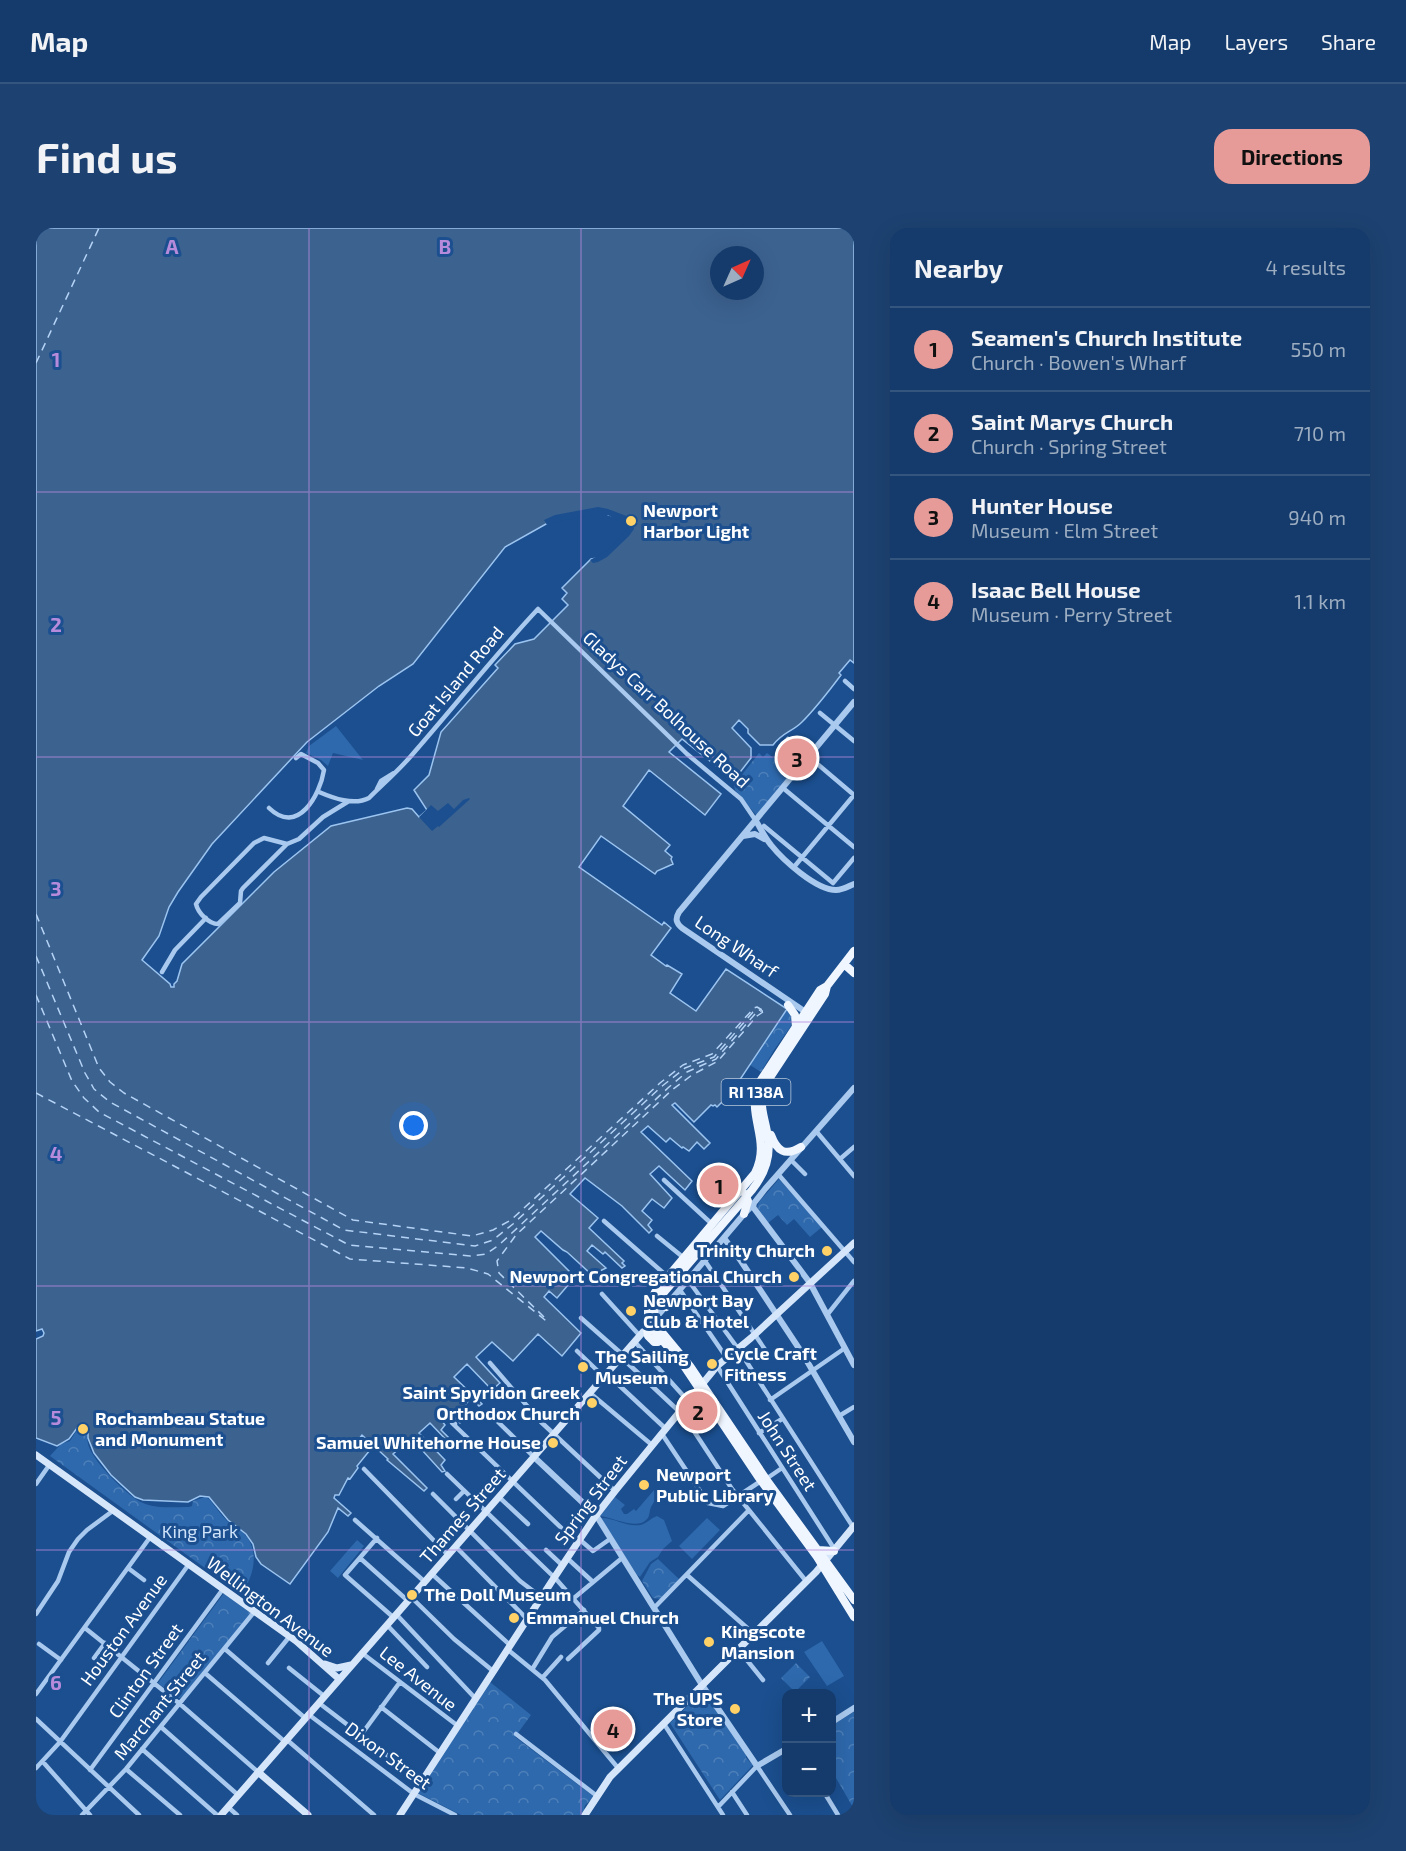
<!DOCTYPE html>
<html lang="en">
<head>
<meta charset="utf-8">
<style>
  body { margin:0; font-family:"Exo 2",sans-serif; background:#1d4271; color:#f1f3f6 }
  .controls { position:absolute; right:18px; bottom:18px; display:grid; overflow:hidden; border-radius:12px; box-shadow:0 6px 24px #0002 }
  .controls button { width:54px; height:54px; display:grid; place-items:center; padding:0; border:0; border-bottom:2px solid #33557e; background:#143b6b; color:#f1f3f6; font:30px sans-serif }
  .compass { position:absolute; left:674px; top:18px; width:54px; height:54px; border-radius:50%; background:#143b6b; box-shadow:0 6px 24px #0002; rotate:45deg }
  .you { position:absolute; left:378px; top:898px; width:21px; height:21px; margin:-15px; border:4px solid #fff; border-radius:50%; background:#1a73e8; box-shadow:0 0 0 9px #1a73e833 }
  .badge { display:grid; place-items:center; width:39px; height:39px; border-radius:50%; background:#e69b98; color:#111; font-size:20px; font-weight:700 }
  .pin { position:absolute; translate:-50% -50%; border:3px solid #fff; box-shadow:0 2px 6px #0006 }
  .list { margin:0; padding:0; list-style:none }
  h2 { display:flex; justify-content:space-between; align-items:center; height:78px; margin:0; padding:0 24px; font-size:26px }
  h2 small { font-size:20px; font-weight:400; color:#9dadc1 }
  .list li { display:grid; grid-template-columns:39px 1fr auto; gap:18px; align-items:center; box-sizing:border-box; height:84px; padding:0 24px; border-top:2px solid #33557e }
  .list b { display:block; font-size:22px; white-space:nowrap }
  .list p { margin:0; font-size:20px; white-space:nowrap; color:#9dadc1 }
  .list em { font-size:20px; font-style:normal; color:#9dadc1 }
  .map { position:relative; flex:none; width:818px; height:1587px; overflow:hidden; border-radius:18px }
  header { display:flex; align-items:center; gap:36px; box-sizing:border-box; height:84px; padding:0 30px; background:#143b6b; border-bottom:2px solid #33557e }
  header strong { font-size:28px }
  nav { display:flex; gap:33px; margin-inline-start:auto; font-size:21px }
  .intro { display:flex; align-items:center; justify-content:space-between; box-sizing:border-box; height:144px; padding:0 36px }
  h1 { margin:0; font-size:42px }
  .button { padding:15px 27px; border-radius:18px; background:#e69b98; color:#111; font-size:21px; font-weight:700 }
  main { display:flex; gap:36px; padding:0 36px }
  aside { flex:1; background:#143b6b; border-radius:18px; box-shadow:0 6px 24px #0002 }
  .map>svg:first-child { display:block }
</style>
</head>
<body>
<header>
<strong>Map</strong>
<nav><a>Map</a><a>Layers</a><a>Share</a></nav>
</header>
<div class="intro"><h1>Find us</h1><a class="button">Directions</a></div>
<main>
<div class="map">
<svg width="818" height="1587" viewBox="0 0 818 1587">
  <defs>
    <pattern id="forest-crowns" width="20" height="18" patternUnits="userSpaceOnUse" patternTransform="scale(1.5)"><rect width="20" height="18" fill="#2e69ad"/><path d="M2 6a3 3 0 1 1 6 0M12 15a3 3 0 1 1 6 0" fill="none" stroke="#4d80b9"/></pattern>
  </defs>
  <rect width="100%" height="100%" fill="#1b4f8f"/>
  <path fill="#2e69ad" d="M300,498L327,532L297,525L292,538L285,532L270,525L273,518Z
    M618,1262C621,1270 619,1272 615,1279C613,1284 614,1289 610,1292C601,1302 575,1289 564,1288L579,1269L589,1277L585,1281L588,1286H591L598,1281L600,1283Z
    M621,1288L628,1292L636,1313L627,1321L622,1329L614,1334L604,1349L601,1347L564,1290C577,1289 590,1299 604,1297C610,1296 615,1290 621,1288Z
    M671,1290L684,1302L656,1331L643,1318Z
    M321,1312L328,1318L302,1350L294,1343Z
    M786,1413L808,1448L791,1458L768,1424Z"/>
  <path fill="url(#forest-crowns)" d="M723,525L727,529L731,525L756,544L721,588L699,562L698,557Z
    M751,781L755,786V798L738,822L725,844L714,837Z
    M743,951L786,999L774,1009L758,991L751,997L742,987L732,995L721,979L723,974Z
    M43,1199L52,1202C51,1208 51,1214 53,1219C58,1234 93,1270 107,1275C121,1281 139,1279 153,1279L156,1278L157,1273L169,1269L173,1271C179,1278 184,1286 191,1293C197,1298 205,1301 210,1308C224,1325 217,1350 205,1366L14,1228L25,1216L34,1213Z
    M622,1331L643,1351L624,1371L617,1370L606,1353L615,1336Z
    M188,1365L215,1385L148,1467L144,1470H141L122,1455Z
    M760,1435L774,1449L759,1464L745,1450Z
    M454,1454L495,1487L479,1509L557,1568C555,1574 550,1574 548,1580L549,1582L546,1587H425L382,1565Z
    M667,1463L710,1527V1530L717,1537L684,1572L634,1495Z
    M818,1484V1581L796,1543V1497Z"/>
  <path fill="#3c6290" stroke="#9cc4f0" stroke-width="1.5" fill-rule="evenodd" d="M0,0H818V435L814,432L803,445L805,447C793,463 780,480 766,494C756,504 747,504 737,517H724L712,505V501L703,492L696,500L715,520V530L698,552L646,511L633,524L685,566L669,587L613,542L587,578L634,617L629,623L636,629L635,631L637,636L621,643L619,646L565,608L543,639L626,697L628,694L635,700L615,727L630,738L631,737L646,746L634,765L660,783L690,741L751,781L695,865L681,879L679,877L677,878L675,877L658,894L639,875L636,877L674,915L668,921L661,914L653,923L647,919L646,920L634,910L630,914L612,898L605,904L656,953L649,962L623,938L614,946L636,970L628,980L616,971L606,983L616,992L612,997L616,1002L613,1005L586,978L549,950L534,966L562,990L553,1000L588,1033L586,1035L589,1038L586,1040L569,1024L567,1026L556,1017L551,1023L570,1040L556,1047L531,1024L527,1022L505,1003L499,1009L539,1049L521,1070L513,1063L508,1069L545,1105L526,1128L502,1106L477,1133L456,1114L440,1129L464,1155L456,1162L431,1136L418,1149L446,1176L443,1178L435,1170L429,1177L435,1184L424,1195L418,1189L414,1192L406,1185L402,1188L409,1197L405,1202L422,1219L419,1221L394,1195L383,1205L409,1232L405,1237L409,1243L406,1244L375,1210L357,1226L391,1260L388,1263L351,1232L352,1231L326,1207L323,1211L334,1222L321,1238L322,1240L314,1251L312,1250L303,1267H299L298,1270L315,1285L312,1288L302,1280L292,1304L254,1356L225,1336L220,1329L217,1316L210,1306L192,1292L173,1269L164,1268L152,1274L107,1272L99,1269L75,1247L58,1225L52,1210V1198L49,1196H44L33,1211L21,1218L0,1210V1111L7,1108L8,1105L6,1101L0,1103ZM683,27H719V63H683ZM565,284L589,293L595,287L601,294C588,307 574,330 555,331L526,360L531,365L526,371L532,377L498,411L479,416L459,437L462,440L405,504L393,547L378,562L391,582L383,589L376,581L371,580L295,598L238,644L146,736L141,753L138,756V759H135L134,756L106,732L123,708L133,679L142,664L176,616L271,514L343,458L377,436L469,319L510,296L525,291Z"/>
  <path fill="#1b4f8f" d="M562,279L572,281L593,289L595,287L601,293L597,297L598,301L593,308L571,329L562,334L557,335L554,332L567,325L574,320L594,298L597,293L595,291L591,295L587,296L572,287H558L528,292L511,297L508,292L519,287Z
    M433,570L434,571L403,599L402,598L396,603L383,589L395,577L402,583L412,575L418,581L427,572Z"/>
  <g fill="none" stroke-linecap="round" stroke-linejoin="round">
    <path stroke="#b5d3f5" stroke-width="1.5" stroke-dasharray="8 6" stroke-linecap="butt" d="M0,135L63,0
      M0,686L63,840L74,854L88,865L317,992L436,1008L457,1002L475,992L624,855L647,837L676,826L718,780L721,779L728,783
      M0,728L49,845L58,861L74,874L308,1002L439,1018L457,1012L477,996L625,859L649,840L678,829L717,784L724,782
      M0,767L36,853L48,870L63,884L313,1017L434,1028L450,1026L463,1017L633,859L651,844L680,831L719,786L723,783H727
      M0,865L314,1031L431,1040L452,1046L514,1096
      M508,1089L463,1045L461,1033L480,1007L636,862L656,847L682,833L721,788L727,784"/>
    <path stroke="#a9c9ee" stroke-width="4.5" d="M809,453L818,461
      M784,485L818,513
      M752,511L818,567L758,639
      M747,560L818,619
      M341,561L345,553L358,545
      M283,564C297,570 318,578 333,570C347,556 362,543 375,528C418,479 458,428 502,381L651,526L705,571L720,593
      M233,580C262,608 284,567 288,542L282,535L265,526L260,530
      M728,598L797,655L818,630
      M251,616L228,610L218,615L165,669L160,676C162,685 173,696 182,696L204,675L205,663L207,660L251,616L263,611L287,589L313,573
      M126,744L139,722L170,690
      M780,903L818,948
      M804,931L818,919
      M755,932L769,946
      M742,946L818,1034
      M628,952L677,997
      M678,975L679,977
      M568,993L632,1049
      M621,1008L648,1030
      M669,1033L732,1126
      M652,1052L703,1122L817,1299
      M644,1062L690,1129
      M566,1066L604,1108
      M791,1087L818,1053
      M545,1090L587,1127
      M599,1114L652,1173
      M541,1123L568,1149
      M585,1129L648,1188L696,1261L770,1353
      M454,1135L505,1194L579,1263
      M681,1138L799,1322
      M571,1146L630,1201
      M554,1165L616,1217
      M734,1172L809,1120
      M803,1188L818,1179
      M458,1190L498,1229
      M419,1196L416,1195L541,1315
      M723,1205L746,1191
      M626,1206L672,1275L687,1278L725,1253
      M328,1241L412,1327
      M411,1246L520,1351L563,1400V1402L532,1431
      M730,1251L746,1240
      M0,1256L14,1236
      M397,1266L484,1353L505,1369
      M463,1269L492,1296
      M420,1271L428,1263
      M319,1292L389,1354
      M341,1310L309,1347L357,1389
      M543,1311L557,1323L574,1311
      M420,1319L491,1391
      M510,1322L526,1337
      M324,1330L372,1373
      M531,1330L557,1354
      M92,1340L108,1352
      M396,1346L474,1417
      M651,1347L718,1406
      M375,1369L418,1411L457,1443
      M538,1370L586,1330
      M618,1380L713,1282
      M0,1386L22,1353L33,1324L42,1311L51,1302L78,1282
      M360,1386L439,1470
      M351,1397L391,1439
      M49,1400L144,1476L222,1544
      M3,1416L25,1432
      M189,1421L269,1490
      M471,1421L509,1452L582,1540
      M702,1421L727,1452
      M326,1425L422,1498
      M58,1430L69,1415
      M232,1435L254,1408
      M253,1440L288,1468
      M497,1440L516,1409L548,1382
      M169,1445L248,1513
      M507,1449L525,1429
      M0,1466L115,1308
      M283,1475L385,1553
      M345,1479L404,1525
      M272,1486L378,1566L419,1587
      M0,1491L103,1587
      M628,1496L687,1587
      M125,1499L202,1567
      M480,1506L561,1568
      M325,1507L364,1454
      M250,1511L338,1587
      M106,1521L181,1587
      M7,1534L54,1587
      M0,1540L24,1514L153,1336
      M90,1541L144,1587
      M54,1542L187,1361
      M696,1564L711,1587
      M788,1564L802,1587
      M192,1579L201,1587
      M682,1579L721,1538L754,1587
      M0,1584L2,1587
      M46,1587L90,1541L219,1383"/>
    <path stroke="#a9c9ee" stroke-width="6" d="M720,593C725,601 729,610 735,617C747,632 780,662 800,662C807,662 813,658 818,656
      M707,608L719,606L728,611
      M771,785L646,700C640,695 639,691 643,684L818,474
      M717,979L774,1055L818,1137
      M688,1010L705,1033L768,1128L818,1214
      M618,1092L708,986L714,980L717,979L718,975L729,961L818,860
      M498,1229L560,1287L666,1457L721,1538L750,1521
      M796,1494L818,1480"/>
    <path stroke="#d6e6fa" stroke-width="7" d="M0,1227L260,1413L303,1451
      M289,1436L301,1440L315,1437
      M222,1544L272,1587
      M185,1587L607,1104L613,1101
      M364,1587L518,1350L558,1290L579,1263L681,1138L715,1110L818,1015
      M549,1587L574,1549L780,1344L818,1298"/>
    <path stroke="#f0f6ff" stroke-width="8" d="M818,723L791,758L784,762L723,855C709,888 736,911 719,945L619,1064L612,1080V1091L615,1099L648,1138L723,1250L781,1329L818,1389
      M808,736L818,745
      M791,758L789,766L733,851C719,874 729,886 732,910C735,929 728,947 716,962L624,1069C618,1078 616,1087 620,1097L654,1138L730,1251L818,1372
      M752,777L759,787L760,800
      M735,907C741,923 749,929 765,919
      M708,986L712,973L709,966
      M619,1070L623,1076L630,1079
      M611,1101L612,1108L618,1114H622L629,1108
      M782,1322L798,1323"/>
  </g>
  <path fill="none" stroke="#b68bdc" stroke-width="1.5" stroke-opacity="0.55" d="M273,0V1587M545,0V1587M0,264H818M0,529H818M0,794H818M0,1058H818M0,1322H818"/>
  <g fill="#ffd166" stroke="#1b4f8f" stroke-width="2">
    <circle cx="595" cy="293" r="6"/>
    <circle cx="791" cy="1023" r="6"/>
    <circle cx="758" cy="1049" r="6"/>
    <circle cx="595" cy="1083" r="6"/>
    <circle cx="676" cy="1136" r="6"/>
    <circle cx="547" cy="1139" r="6"/>
    <circle cx="556" cy="1175" r="6"/>
    <circle cx="47" cy="1201" r="6"/>
    <circle cx="517" cy="1215" r="6"/>
    <circle cx="608" cy="1257" r="6"/>
    <circle cx="376" cy="1367" r="6"/>
    <circle cx="478" cy="1390" r="6"/>
    <circle cx="673" cy="1414" r="6"/>
    <circle cx="699" cy="1481" r="6"/>
  </g>
  <g text-anchor="middle" stroke-width="6" stroke-linejoin="round" paint-order="stroke">
    <rect fill="#1b4f8f" stroke="#bbcadd" stroke-width="1.5" x="685.5" y="851" width="69" height="26" rx="4.5"/>
    <g font-size="16" font-weight="bold" fill="#fff">
      <text x="720" y="870">RI 138A</text>
    </g>
    <g font-size="18" font-weight="bold" fill="#fff" stroke="#1b4f8f" text-anchor="start">
      <text x="607" y="289">Newport<tspan x="607" dy="21">Harbor Light</tspan></text>
      <text x="779" y="1029" text-anchor="end">Trinity Church</text>
      <text x="746" y="1055" text-anchor="end">Newport Congregational Church</text>
      <text x="607" y="1079">Newport Bay<tspan x="607" dy="21">Club &amp; Hotel</tspan></text>
      <text x="688" y="1132">Cycle Craft<tspan x="688" dy="21">Fitness</tspan></text>
      <text x="559" y="1135">The Sailing<tspan x="559" dy="21">Museum</tspan></text>
      <text x="544" y="1171" text-anchor="end">Saint Spyridon Greek<tspan x="544" dy="21">Orthodox Church</tspan></text>
      <text x="59" y="1197">Rochambeau Statue<tspan x="59" dy="21">and Monument</tspan></text>
      <text x="505" y="1221" text-anchor="end">Samuel Whitehorne House</text>
      <text x="620" y="1253">Newport<tspan x="620" dy="21">Public Library</tspan></text>
      <text x="388" y="1373">The Doll Museum</text>
      <text x="490" y="1396">Emmanuel Church</text>
      <text x="685" y="1410">Kingscote<tspan x="685" dy="21">Mansion</tspan></text>
      <text x="687" y="1477" text-anchor="end">The UPS<tspan x="687" dy="21">Store</tspan></text>
    </g>
    <g font-size="18" fill="#fff" stroke="#1b4f8f">
      <text transform="translate(420 454) rotate(-50)" y="6">Goat Island Road</text>
      <text transform="translate(630 482) rotate(43)" y="6">Gladys Carr Bolhouse Road</text>
      <text transform="translate(700 719) rotate(34)" y="6">Long Wharf</text>
      <text transform="translate(751 1223) rotate(57)" y="6">John Street</text>
      <text transform="translate(555 1272) rotate(-53)" y="6">Spring Street</text>
      <text transform="translate(427 1288) rotate(-49)" y="6">Thames Street</text>
      <text transform="translate(234 1379) rotate(37)" y="6">Wellington Avenue</text>
      <text transform="translate(88 1402) rotate(-54)" y="6">Houston Avenue</text>
      <text transform="translate(110 1443) rotate(-54)" y="6">Clinton Street</text>
      <text transform="translate(382 1451) rotate(38)" y="6">Lee Avenue</text>
      <text transform="translate(124 1478) rotate(-51)" y="6">Marchant Street</text>
      <text transform="translate(352 1528) rotate(36)" y="6">Dixon Street</text>
    </g>
    <g font-size="18" fill="#cfe3fa" stroke="#1b4f8f">
      <text x="164" y="1310">King Park</text>
    </g>
  </g>
  <g font-size="20" text-anchor="middle" font-weight="bold" fill="#b68bdc" stroke="#1b4f8f" stroke-width="6" stroke-linejoin="round" paint-order="stroke">
    <text x="136" y="26">A</text>
    <text x="409" y="26">B</text>
    <text x="20" y="139">1</text>
    <text x="20" y="404">2</text>
    <text x="20" y="668">3</text>
    <text x="20" y="933">4</text>
    <text x="20" y="1197">5</text>
    <text x="20" y="1462">6</text>
  </g>
</svg>
<div class="controls">
<button>+</button>
<button>−</button>
</div>
<svg class="compass" viewBox="-18 -18 36 36"><path d="M0-13l5 13h-10z" fill="#e53935"/><path d="M0 13l5-13h-10z" fill="#9dadc1"/></svg>
<div class="you"></div>
<div class="pin badge" style="left:683px;top:957px">1</div>
<div class="pin badge" style="left:662px;top:1183px">2</div>
<div class="pin badge" style="left:761px;top:530px">3</div>
<div class="pin badge" style="left:577px;top:1501px">4</div>
</div>
<aside>
<h2>Nearby<small>4 results</small></h2>
<ul class="list">
<li><span class="badge">1</span><div><b>Seamen's Church Institute</b><p>Church · Bowen's Wharf</p></div><em>550 m</em></li>
<li><span class="badge">2</span><div><b>Saint Marys Church</b><p>Church · Spring Street</p></div><em>710 m</em></li>
<li><span class="badge">3</span><div><b>Hunter House</b><p>Museum · Elm Street</p></div><em>940 m</em></li>
<li><span class="badge">4</span><div><b>Isaac Bell House</b><p>Museum · Perry Street</p></div><em>1.1 km</em></li>
</ul>
</aside>
</main>
</body>
</html>
